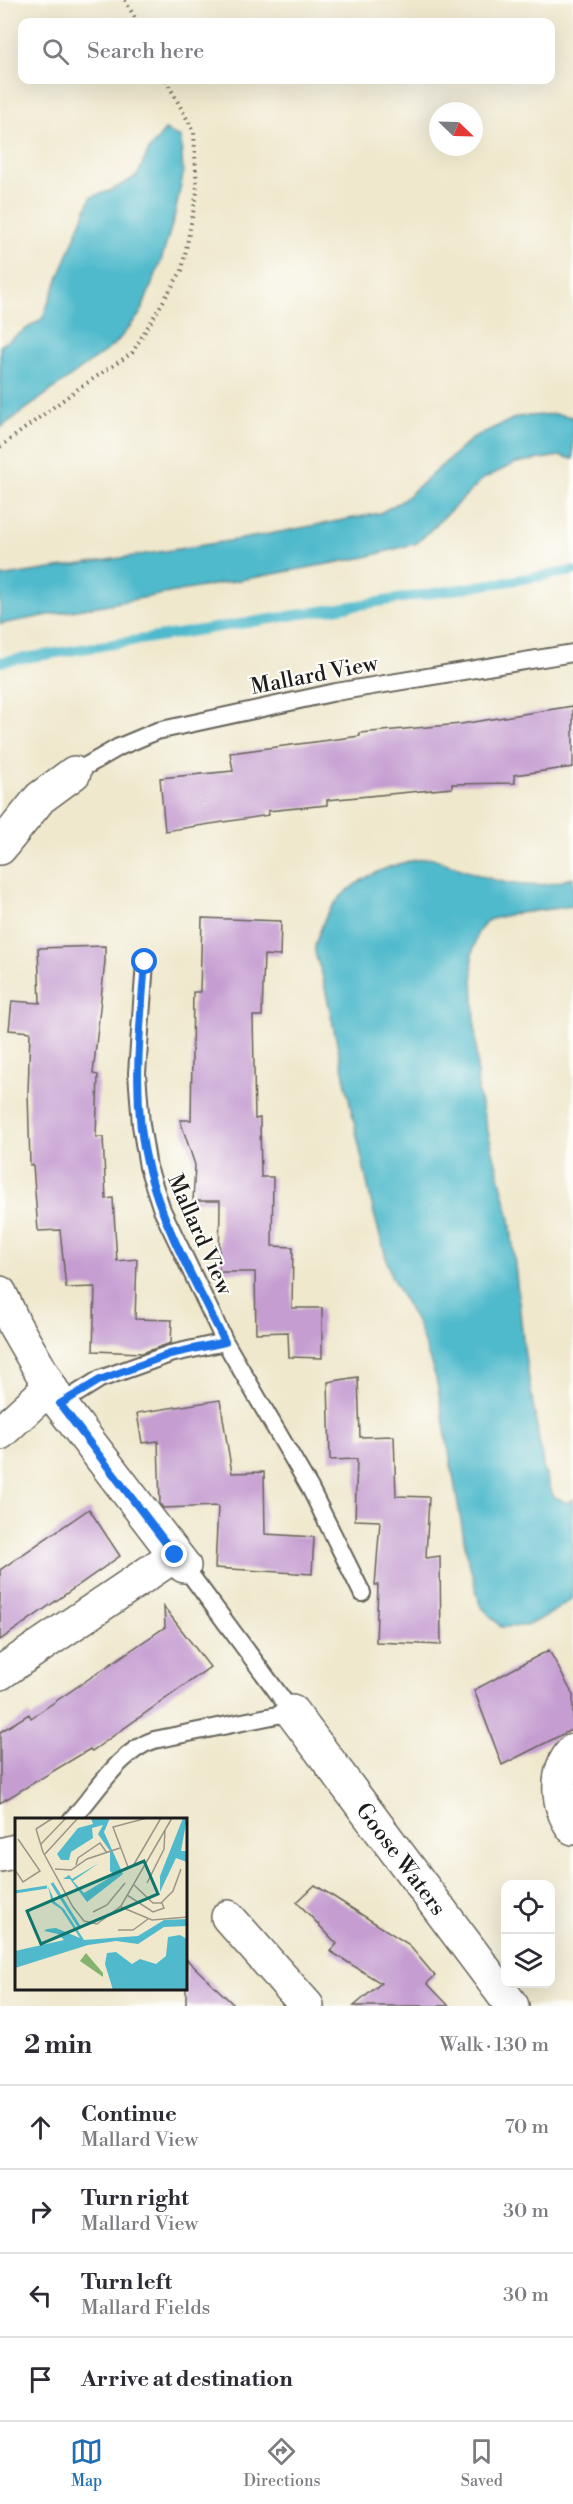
<!DOCTYPE html>
<html lang="en">
<head>
<meta charset="utf-8">
<style>
  body { margin:0; font-family:"Libre Bodoni",serif; background:#f7f7f7; color:#2b2b33 }
  .controls { position:absolute; right:18px; bottom:18px; display:grid; overflow:hidden; border-radius:12px; box-shadow:0 6px 24px #0002 }
  .controls button { width:54px; height:54px; display:grid; place-items:center; padding:0; border:0; border-bottom:2px solid #e1e1e2; background:#fff; color:#2b2b33; font:30px sans-serif }
  .compass { position:absolute; left:429px; top:102px; width:54px; height:54px; border-radius:50%; background:#fff; box-shadow:0 6px 24px #0002; rotate:113deg }
  .stop { position:absolute; width:18px; height:18px; margin:-14px; border:4px solid #1a73e8; border-radius:50%; background:#fff }
  .stop.end { background:#1a73e8; border-color:#fff; box-shadow:0 2px 6px #0008 }
  .list { margin:0; padding:0; list-style:none }
  h2 { display:flex; justify-content:space-between; align-items:center; height:78px; margin:0; padding:0 24px; font-size:26px }
  h2 small { font-size:20px; font-weight:400; color:#7c7c81 }
  .list li { display:grid; grid-template-columns:39px 1fr auto; gap:18px; align-items:center; box-sizing:border-box; height:84px; padding:0 24px; border-top:2px solid #e1e1e2 }
  .list b { display:block; font-size:22px; white-space:nowrap }
  .list p { margin:0; font-size:20px; white-space:nowrap; color:#7c7c81 }
  .list em { font-size:20px; font-style:normal; color:#7c7c81 }
  .icon { flex:none; width:33px; height:33px; fill:none; stroke:currentColor; stroke-width:2; stroke-linecap:round; stroke-linejoin:round }
  .map { position:relative; flex:none; width:573px; height:2006px; overflow:hidden }
  .search { position:absolute; background:#fff; box-shadow:0 6px 24px #0002; left:18px; right:18px; top:18px; height:66px; display:flex; align-items:center; gap:15px; box-sizing:border-box; padding:0 21px; border-radius:12px; color:#7c7c81; font-size:22px }
  .sheet { height:414px; background:#fff }
  nav { display:flex; justify-content:space-around; align-items:center; box-sizing:border-box; height:84px; border-top:2px solid #e1e1e2; background:#fff; font-size:16px; color:#7c7c81 }
  nav a { display:grid; justify-items:center; gap:3px }
  nav .on { color:#1f6fb2 }
  .map>svg:first-child { display:block }
</style>
</head>
<body>
<div class="map">
<svg width="573" height="2006" viewBox="0 0 573 2006">
  <rect width="100%" height="100%" fill="#fdfcf7"/>
  <filter id="ink" filterUnits="userSpaceOnUse"><feTurbulence type="fractalNoise" baseFrequency=".0167" numOctaves="2"/><feDisplacementMap in="SourceGraphic" scale="12" xChannelSelector="R" yChannelSelector="G"/><feConvolveMatrix kernelMatrix="1 2 1 2 8 2 1 2 1" color-interpolation-filters="sRGB"/></filter>
  <filter id="wash" filterUnits="userSpaceOnUse"><feTurbulence type="fractalNoise" baseFrequency=".008" numOctaves="4" result="noise"/><feDisplacementMap in="SourceGraphic" scale="24" xChannelSelector="R" yChannelSelector="G"/><feGaussianBlur stdDeviation="1.35" result="paint"/><feColorMatrix in="noise" values="0 0 0 0 0 0 0 0 0 0 0 0 0 0 0 0 0 1.4 0 .05"/><feComposite in="paint" operator="in"/></filter>
  <g filter="url(#wash)">
    <rect width="100%" height="100%" fill="#efe8cd"/>
    <path fill="#50bacc" stroke="#366b74" stroke-width="1.5" d="M165,130L181,138L183,175L174,218L161,261L140,314L115,344L0,428V346L42,319L91,197L112,190L137,176L149,150Z
      M555,414L573,417V459L560,456L516,463L483,479L417,543L366,557L0,624V577L248,538L380,513L402,501L474,437L517,417Z
      M432,858C478,875 525,898 573,877V906L512,914L488,920L478,932L472,954L478,1092L510,1219L524,1349L544,1470L553,1496L567,1503L573,1499V1598L548,1615L526,1626L501,1627L480,1605L466,1550L436,1378L418,1326L391,1276L373,1210L322,974C320,967 316,959 315,952C314,946 317,939 319,934C333,885 386,862 432,858Z"/>
    <g fill="none" stroke-linecap="round" stroke-linejoin="round">
      <path stroke="#50bacc" stroke-width="10" d="M0,662L573,571"/>
    </g>
    <g id="blocks">
      <path fill="#c59dd1" d="M573,706V767L514,775L515,783L452,784V788L327,800V805L268,811L269,815L165,831L160,778L233,771L230,753L360,736V733L461,724Z
        M202,918L281,921L280,956L264,955L262,1016H253L255,1119L260,1118L261,1177H273L272,1246L293,1247L292,1308H322V1358L289,1357L288,1332L256,1333L255,1272H219L220,1201H193L195,1165L180,1120H191L193,992H200Z
        M105,946V961L93,1074L98,1075L96,1137H103L106,1199L113,1198L117,1261L137,1259L135,1319L172,1320L171,1343L142,1353L93,1351L95,1287L66,1288L60,1230L38,1231L33,1165H30L28,1092L30,1032L9,1030L12,1001L40,1003L38,948Z
        M358,1377L360,1437L394,1436L396,1496L429,1497L426,1558L440,1556L441,1645L376,1642L378,1585H375L380,1521L355,1520L357,1459L330,1460L328,1382Z
        M220,1400L232,1473L264,1472L265,1534L314,1537L312,1574L215,1568L218,1506L163,1508L160,1504L158,1441L142,1443L137,1413Z
        M89,1509L120,1556L0,1640V1570Z
        M164,1607L210,1667L92,1751L90,1749L0,1803V1732L29,1714L31,1718L165,1627Z
        M549,1650L573,1695V1729L502,1765L474,1690Z
        M315,1885L408,1944L435,1976L427,1983L449,2006H354L381,1983L330,1951L337,1944L297,1902Z
        M186,1959L235,2006H186Z"/>
    </g>
  </g>
  <g filter="url(#ink)">
    <use href="#blocks" fill-opacity="0" stroke="#66635a" stroke-width="1.5"/>
    <g fill="none" stroke-linecap="round" stroke-linejoin="round">
      <defs>
        <path id="service" d="M74,773L119,747L157,731L336,692L573,653
          M145,962L137,1073L141,1125L148,1167L162,1210L225,1342L310,1488L362,1593
          M60,1404L100,1379L170,1354L225,1342
          M71,1820C97,1793 118,1752 154,1740L292,1712L184,1566"/>
        <g id="minor">
          <path d="M0,848L40,798L74,773"/>
          <path d="M0,1293L15,1326L60,1404L184,1566"/>
          <path d="M0,1433L50,1387"/>
          <path d="M0,1673L175,1555"/>
          <path id="s1" d="M292,1712L512,2006"/>
          <path d="M573,1751C554,1772 557,1806 573,1828"/>
          <path d="M0,1855L16,1851"/>
          <path d="M228,1917L307,2006"/>
        </g>
      </defs>
      <use href="#service" stroke="#66635a" stroke-width="20"/>
      <use href="#minor" stroke="#66635a" stroke-width="36"/>
      <path stroke="#66635a" stroke-width="4" stroke-dasharray="1.5 4.5" stroke-linecap="butt" d="M125,0L137,22
        M0,447L75,391L132,353L182,270L197,192L194,132L166,80"/>
      <use href="#service" stroke="#fff" stroke-width="16"/>
      <use href="#minor" stroke="#fff" stroke-width="33"/>
    </g>
  </g>
  <g fill="none" stroke-linecap="round" stroke-linejoin="round" filter="url(#ink)">
    <path stroke="#1a73e8" stroke-width="8" d="M145,962C140,1030 131,1099 148,1167C163,1227 198,1287 225,1342L170,1354L100,1380L60,1404L175,1555"/>
  </g>
  <g text-anchor="middle" stroke-width="4.5" stroke-linejoin="round" paint-order="stroke">
    <g font-size="22" fill="#1c1c1c" stroke="#fdfcf7">
      <text transform="translate(314 674) rotate(-11)" y="8">Mallard View</text>
      <text transform="translate(201 1234) rotate(66)" y="8">Mallard View</text>
      <text dy="8" stroke="none"><textPath href="#s1" startOffset="183">Goose Waters</textPath></text>
    </g>
  </g>
  <g transform="translate(15 1818)">
    <rect width="172" height="172" fill="#efe8cd"/>
    <path d="M71,135L88,155V159L65,143Z" fill="#84b36d"/>
    <path d="M76,0H95L89,14L108,56L72,84L55,61H48L54,57L57,61L84,45L58,63L69,75L99,57L95,53V33L83,16L88,7L77,10L78,20L56,34L54,42H46L42,36L63,10L78,6ZM172,0L166,33H172V44L161,40L145,74V58L168,0ZM33,68L40,84L49,91L69,122L123,118L149,102L172,101V108L149,109L123,126L101,123L73,127L0,150V133L49,122L43,116L29,113L32,111L41,110L65,120L46,91L37,85ZM165,117L172,121V172H98L90,146L92,135L101,134L117,146L125,141L141,146L151,138L153,119Z" fill="#50bacc"/>
    <path fill="none" stroke="#50bacc" stroke-width="3" d="M37,65L65,110M0,74L32,69"/>
    <path fill="none" stroke="#9b9686" stroke-width="1.5" d="M132,0L98,9L113,49L118,48L146,0M21,11L28,34L58,89L69,103L82,106L106,88L157,0M21,11L38,0M26,26L51,0M30,36L63,0M61,47L63,40L85,25L92,35M40,51L56,52L72,41L105,30M0,52L8,64L25,53L3,21M132,65L149,31L150,12M119,67L138,85H146L158,73L166,51M112,77L138,94L149,90L147,85M106,89L137,102L173,99M78,94L92,87L110,65M103,112H118L133,101"/>
    <path fill="#0f766e" fill-opacity="0.15" stroke="#0f766e" stroke-width="3" d="M129,43L143,76L26,126L12,93Z"/>
    <rect width="172" height="172" fill="none" stroke="#1c1c1c" stroke-width="3"/>
  </g>
</svg>
<div class="controls">
<button><svg class="icon" aria-label="locate" viewBox="0 0 24 24"><circle cx="12" cy="12" r="6"/><path d="M12 2v4M12 18v4M2 12h4M18 12h4"/></svg></button>
<button><svg class="icon" aria-label="layers" viewBox="0 0 24 24"><path d="M12 4l9 5-9 5-9-5zM3 14l9 5 9-5"/></svg></button>
</div>
<svg class="compass" viewBox="-18 -18 36 36"><path d="M0-13l5 13h-10z" fill="#e53935"/><path d="M0 13l5-13h-10z" fill="#7c7c81"/></svg>
<div class="stop" style="left:145px;top:962px"></div>
<div class="stop end" style="left:175px;top:1555px"></div>
<div class="search"><svg class="icon" aria-label="search" viewBox="0 0 24 24"><circle cx="10" cy="10" r="6"/><path d="M15 15l6 6"/></svg>Search here</div>
</div>
<section class="sheet">
<h2>2 min<small>Walk · 130 m</small></h2>
<ul class="list">
<li><svg class="icon" aria-label="ahead" viewBox="0 0 24 24"><path d="M12 20V5M6 11l6-6 6 6"/></svg><div><b>Continue</b><p>Mallard View</p></div><em>70 m</em></li>
<li><svg class="icon" aria-label="right" viewBox="0 0 24 24"><path d="M7 20v-9h11M14 6l5 5-5 5"/></svg><div><b>Turn right</b><p>Mallard View</p></div><em>30 m</em></li>
<li><svg class="icon" aria-label="left" viewBox="0 0 24 24"><path d="M17 20v-9H6M10 6l-5 5 5 5"/></svg><div><b>Turn left</b><p>Mallard Fields</p></div><em>30 m</em></li>
<li><svg class="icon" aria-label="arrive" viewBox="0 0 24 24"><path d="M6 21V4h12l-3 4 3 4H6"/></svg><div><b>Arrive at destination</b></div></li>
</ul>
</section>
<nav>
<a class="on"><svg class="icon" aria-label="map" viewBox="0 0 24 24"><path d="M3 6l6-2 6 2 6-2v14l-6 2-6-2-6 2zM9 4v14M15 6v14"/></svg>Map</a>
<a><svg class="icon" aria-label="directions" viewBox="0 0 24 24"><path d="M12 3l9 9-9 9-9-9zM9 14v-3h6M13 9l2 2-2 2"/></svg>Directions</a>
<a><svg class="icon" aria-label="saved" viewBox="0 0 24 24"><path d="M7 4h10v16l-5-4-5 4z"/></svg>Saved</a>
</nav>
</body>
</html>
